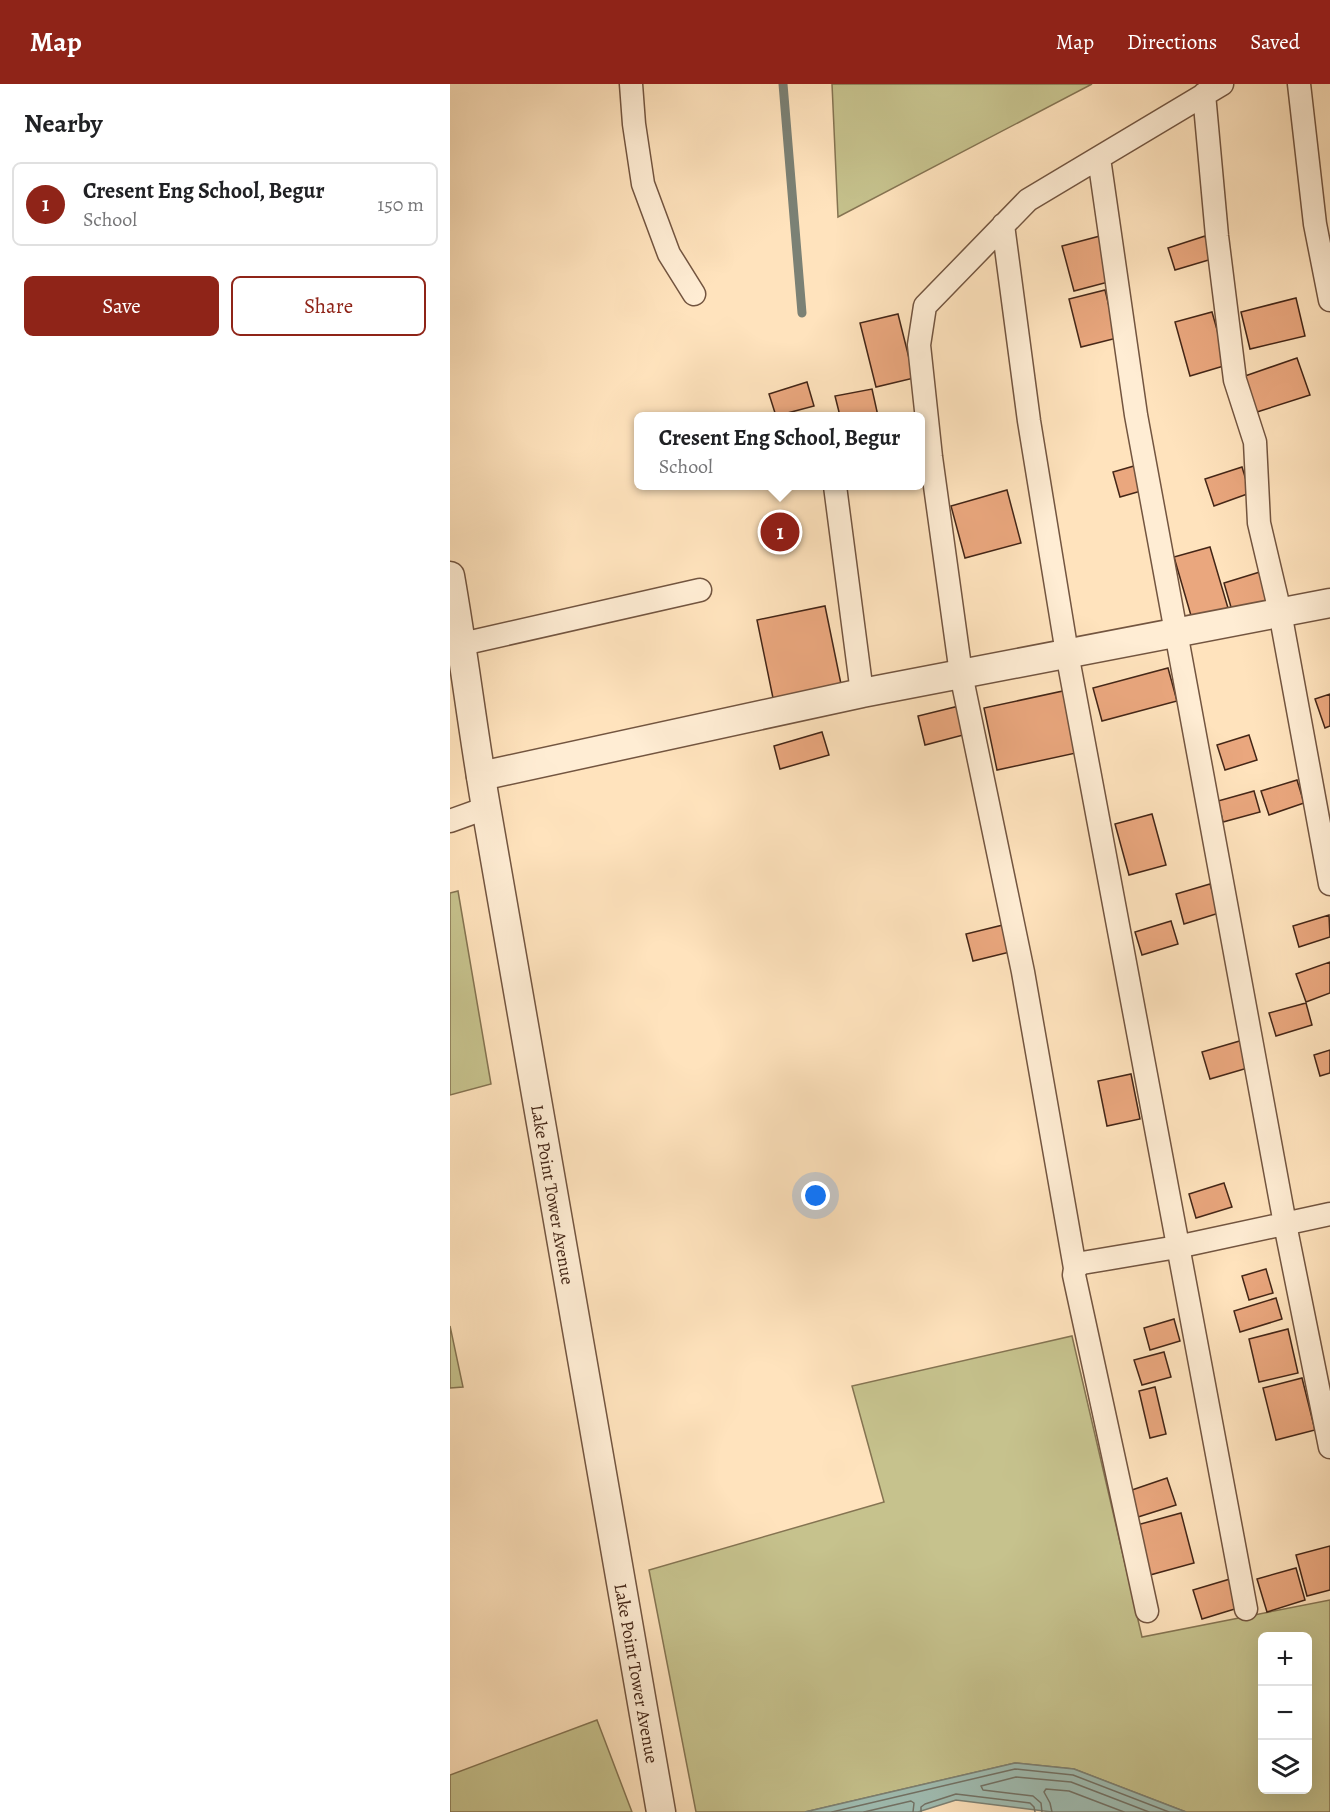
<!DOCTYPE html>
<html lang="en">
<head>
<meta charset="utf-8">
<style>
  body { margin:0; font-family:Alegreya,serif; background:#f6f6f6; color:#202124 }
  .controls { position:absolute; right:18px; bottom:18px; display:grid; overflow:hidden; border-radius:9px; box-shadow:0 6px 24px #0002 }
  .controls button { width:54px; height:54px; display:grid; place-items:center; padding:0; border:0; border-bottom:2px solid #e0e0e0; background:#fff; color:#202124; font:30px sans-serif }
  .you { position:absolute; left:366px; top:1112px; width:21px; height:21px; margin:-15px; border:4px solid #fff; border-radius:50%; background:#1a73e8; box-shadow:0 0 0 9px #1a73e833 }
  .badge { display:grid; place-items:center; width:39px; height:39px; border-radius:50%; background:#8f2418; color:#fff; font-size:20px; font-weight:700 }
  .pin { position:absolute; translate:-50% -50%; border:3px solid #fff; box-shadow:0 2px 6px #0006 }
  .popup { position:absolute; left:184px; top:328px; width:291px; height:78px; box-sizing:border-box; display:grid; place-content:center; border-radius:9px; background:#fff; filter:drop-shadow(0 2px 4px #0005); font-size:20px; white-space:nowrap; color:#757577 }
  .popup b { font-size:22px; color:#202124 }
  .popup::after { content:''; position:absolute; left:50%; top:100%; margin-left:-12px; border:12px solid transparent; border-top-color:#fff }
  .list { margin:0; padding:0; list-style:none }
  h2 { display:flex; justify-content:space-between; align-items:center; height:78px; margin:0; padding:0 24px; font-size:26px }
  h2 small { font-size:20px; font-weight:400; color:#757577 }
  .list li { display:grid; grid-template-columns:39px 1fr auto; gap:18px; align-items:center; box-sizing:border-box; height:84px; margin:0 12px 12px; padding:0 12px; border:2px solid #e0e0e0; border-radius:9px }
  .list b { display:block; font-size:22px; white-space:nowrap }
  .list p { margin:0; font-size:20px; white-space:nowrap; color:#757577 }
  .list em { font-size:20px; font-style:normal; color:#757577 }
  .actions { display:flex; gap:12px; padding:18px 24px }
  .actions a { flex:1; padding:14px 0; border:2px solid #8f2418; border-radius:9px; text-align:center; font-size:21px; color:#8f2418 }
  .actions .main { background:#8f2418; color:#fff }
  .icon { flex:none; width:33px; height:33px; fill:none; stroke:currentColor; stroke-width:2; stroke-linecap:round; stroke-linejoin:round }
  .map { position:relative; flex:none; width:880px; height:1728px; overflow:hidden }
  header { display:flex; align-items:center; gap:36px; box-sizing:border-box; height:84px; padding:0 30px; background:#8f2418; color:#fff }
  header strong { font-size:28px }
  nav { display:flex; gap:33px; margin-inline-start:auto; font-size:21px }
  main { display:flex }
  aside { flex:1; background:#fff }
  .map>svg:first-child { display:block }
</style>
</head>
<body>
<header>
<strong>Map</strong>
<nav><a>Map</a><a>Directions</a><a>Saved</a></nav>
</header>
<main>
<aside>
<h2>Nearby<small></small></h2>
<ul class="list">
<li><span class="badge">1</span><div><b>Cresent Eng School, Begur</b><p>School</p></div><em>150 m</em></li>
</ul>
<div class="actions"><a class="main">Save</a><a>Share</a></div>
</aside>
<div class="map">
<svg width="880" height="1728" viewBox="0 0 880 1728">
  <rect width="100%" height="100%" fill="#ffe3bd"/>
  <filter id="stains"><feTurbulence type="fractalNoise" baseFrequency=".00333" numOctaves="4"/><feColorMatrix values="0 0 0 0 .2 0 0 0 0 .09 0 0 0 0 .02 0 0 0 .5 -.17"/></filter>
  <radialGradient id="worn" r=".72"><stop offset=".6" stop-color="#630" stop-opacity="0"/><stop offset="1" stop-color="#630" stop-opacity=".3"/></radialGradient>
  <path fill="#c6c28d" stroke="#857452" stroke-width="1.5" fill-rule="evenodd" d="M382,0H642L388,133Z
    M8,807L41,1000L0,1011V809Z
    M0,1242L13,1303L0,1304Z
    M622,1252L692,1553L880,1516V1728H736L624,1685L565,1679L355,1728H246L199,1486L434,1418L402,1302ZM812,1552H858V1706H812Z
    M147,1636L182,1728H0V1691Z"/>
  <path fill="#a0beb4" stroke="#7b8175" stroke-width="1.5" d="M565,1679L624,1685L736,1728H602L506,1716L468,1728H355Z"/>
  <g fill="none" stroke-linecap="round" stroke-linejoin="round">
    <path stroke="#727266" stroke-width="1.5" d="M382,1728L565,1685L623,1691L719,1728
      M414,1728L461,1717L464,1719L463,1728
      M471,1728V1723L475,1720L506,1710L580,1719L584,1723L585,1728
      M592,1728L591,1719L583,1712L533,1706L531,1702L566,1693L621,1698L699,1728
      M602,1728L600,1719L594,1708L596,1705L619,1707L674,1728"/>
    <path stroke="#7b8175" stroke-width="9" d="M333,0L352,229"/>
  </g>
  <path fill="#eaa77e" stroke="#442617" stroke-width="1.5" d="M650,152L662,197L624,207L612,162Z
    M755,152L762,175L725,186L718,164Z
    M655,206L667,254L631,263L619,215Z
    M846,214L855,252L800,265L791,228Z
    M762,228L777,281L740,292L725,238Z
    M448,230L464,294L426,303L410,239Z
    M847,274L860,311L807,328L795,292Z
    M357,298L364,322L326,332L319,310Z
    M422,305L428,332H390L385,312Z
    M684,382L691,407L670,413L663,388Z
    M792,383L800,409L764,422L755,395Z
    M557,406L571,459L515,474L501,422Z
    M760,463L778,524L742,535L724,473Z
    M813,487L822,518L783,530L774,499Z
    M375,522L391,600L323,614L307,536Z
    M718,584L727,617L652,637L643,604Z
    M613,607L626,669L547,686L534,624Z
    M880,610V642L875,644L865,615Z
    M509,622L517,650L475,661L468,632Z
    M372,648L379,671L330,685L324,662Z
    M799,651L807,676L775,686L767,661Z
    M847,696L854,719L819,731L811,707Z
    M804,707L810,728L773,738L768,717Z
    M702,730L716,781L679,791L665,740Z
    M760,800L769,829L734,840L726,810Z
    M879,831L880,853L849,863L843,842Z
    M721,837L728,860L692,871L685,848Z
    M557,840L564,867L523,877L516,850Z
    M880,878V909L856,918L846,890Z
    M856,919L862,941L826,952L819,929Z
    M793,956L801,983L760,995L752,968Z
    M880,966V989L870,992L864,971Z
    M681,990L690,1035L657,1042L648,997Z
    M774,1099L782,1123L746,1134L739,1110Z
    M816,1185L823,1209L799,1216L792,1192Z
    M826,1214L832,1235L790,1248L784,1227Z
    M724,1235L730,1257L700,1266L694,1244Z
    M838,1245L848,1289L809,1298L799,1255Z
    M714,1268L721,1293L692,1301L684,1276Z
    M852,1294L865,1346L826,1356L813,1304Z
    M705,1303L716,1350L700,1354L689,1307Z
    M717,1394L726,1421L688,1433L679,1407Z
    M731,1429L744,1479L700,1491L687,1441Z
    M880,1462V1506L857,1512L846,1471Z
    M846,1484L855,1516L817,1528L807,1495Z
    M780,1495L788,1524L752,1535L743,1506Z"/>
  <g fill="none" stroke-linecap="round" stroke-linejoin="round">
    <defs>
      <path id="minor" d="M181,0L184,40L193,100L219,170L244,210
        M849,0L865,140L880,216
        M754,10L767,152L785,296L805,358L809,439L830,528L880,800
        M649,74L686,331L835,1140L880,1363
        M553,141L579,337L617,569L796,1525
        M385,402L412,609
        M12,560L250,506
        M0,737L36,724
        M625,1184L632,1179L727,1163L880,1130
        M697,1527L624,1191L625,1184L573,888L511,590L481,373L469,261L475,222L578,116L772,0"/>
      <g id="tertiary">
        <path id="s1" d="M0,492C14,571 23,650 37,729C94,1062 151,1395 211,1728"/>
        <path d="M31,692L412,609L880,519"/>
      </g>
    </defs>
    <use href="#minor" stroke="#735540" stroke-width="25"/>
    <use href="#tertiary" stroke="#735540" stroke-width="31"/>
    <use href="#minor" stroke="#ffedd4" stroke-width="22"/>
    <use href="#tertiary" stroke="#ffedd4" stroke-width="28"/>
  </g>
  <g text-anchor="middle" stroke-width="4.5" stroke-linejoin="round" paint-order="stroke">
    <g font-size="18" fill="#442617" stroke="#ffedd4">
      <text dy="6" stroke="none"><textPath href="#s1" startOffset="627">Lake Point Tower Avenue</textPath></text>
      <text dy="6" stroke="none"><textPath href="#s1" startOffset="1113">Lake Point Tower Avenue</textPath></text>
    </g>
  </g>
  <rect width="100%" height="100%" filter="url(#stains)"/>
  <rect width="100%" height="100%" fill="url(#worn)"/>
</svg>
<div class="controls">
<button>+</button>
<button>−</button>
<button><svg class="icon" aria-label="layers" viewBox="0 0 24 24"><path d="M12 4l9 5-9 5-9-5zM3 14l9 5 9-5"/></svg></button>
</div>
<div class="you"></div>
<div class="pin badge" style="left:330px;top:448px">1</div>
<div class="popup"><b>Cresent Eng School, Begur</b>School</div>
</div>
</main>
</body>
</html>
